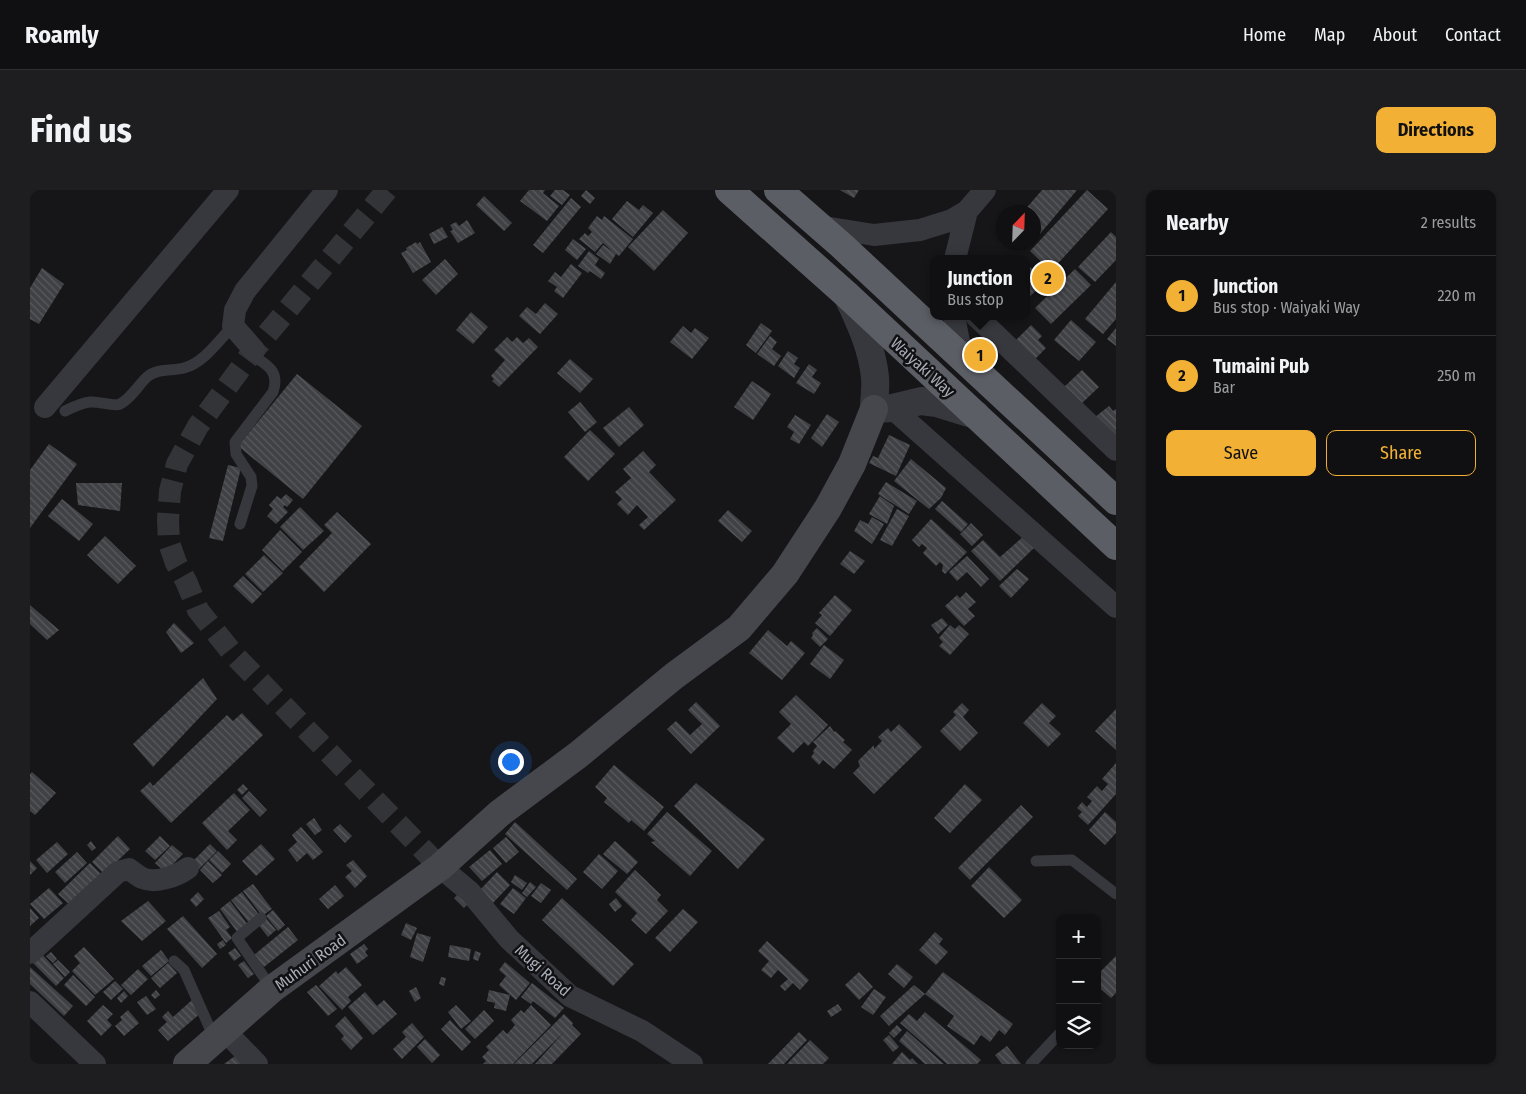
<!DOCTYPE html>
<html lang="en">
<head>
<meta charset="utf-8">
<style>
  body { margin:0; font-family:"Fira Sans Condensed",sans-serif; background:#1e1e20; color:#f1f3f6 }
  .controls { position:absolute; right:15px; bottom:15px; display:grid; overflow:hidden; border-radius:10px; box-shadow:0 1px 4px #0004 }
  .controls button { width:45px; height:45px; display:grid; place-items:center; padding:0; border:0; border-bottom:1px solid #303032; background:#101012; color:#f1f3f6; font:25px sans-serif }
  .compass { position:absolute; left:966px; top:15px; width:45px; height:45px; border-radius:50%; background:#101012; box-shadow:0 1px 4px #0004; rotate:23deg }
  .you { position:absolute; left:480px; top:571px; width:18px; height:18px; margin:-12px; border:4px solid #fff; border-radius:50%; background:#1a73e8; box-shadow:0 0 0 8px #1a73e833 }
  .badge { display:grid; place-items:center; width:32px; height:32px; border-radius:50%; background:#f2b134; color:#111; font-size:16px; font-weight:700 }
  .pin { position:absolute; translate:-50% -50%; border:2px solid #fff; box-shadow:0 1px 5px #0006 }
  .popup { position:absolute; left:900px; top:65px; width:100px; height:65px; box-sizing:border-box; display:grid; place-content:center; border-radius:10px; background:#101012; filter:drop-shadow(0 1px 4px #0005); font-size:16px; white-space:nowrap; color:#9c9d9f }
  .popup b { font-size:19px; color:#f1f3f6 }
  .popup::after { content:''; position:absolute; left:50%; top:100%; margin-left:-10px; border:10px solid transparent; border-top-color:#101012 }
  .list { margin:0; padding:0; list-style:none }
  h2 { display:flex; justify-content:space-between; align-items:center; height:65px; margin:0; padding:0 20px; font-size:21px }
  h2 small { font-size:16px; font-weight:400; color:#9c9d9f }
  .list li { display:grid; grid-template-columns:32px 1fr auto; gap:15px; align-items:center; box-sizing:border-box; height:80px; padding:0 20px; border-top:1px solid #303032 }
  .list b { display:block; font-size:19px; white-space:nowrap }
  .list p { margin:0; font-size:16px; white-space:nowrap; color:#9c9d9f }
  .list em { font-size:16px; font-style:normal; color:#9c9d9f }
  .actions { display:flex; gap:10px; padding:15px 20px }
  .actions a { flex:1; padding:11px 0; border:1px solid #f2b134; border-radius:10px; text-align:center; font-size:18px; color:#f2b134 }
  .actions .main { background:#f2b134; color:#111 }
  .icon { flex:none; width:28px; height:28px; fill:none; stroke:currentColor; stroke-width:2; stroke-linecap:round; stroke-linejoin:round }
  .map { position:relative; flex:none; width:1086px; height:874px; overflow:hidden; border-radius:10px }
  header { display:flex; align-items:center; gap:30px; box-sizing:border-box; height:70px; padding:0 25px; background:#101012; border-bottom:1px solid #303032 }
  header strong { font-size:24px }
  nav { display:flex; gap:28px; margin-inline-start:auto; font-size:18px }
  .intro { display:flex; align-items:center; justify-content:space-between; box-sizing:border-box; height:120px; padding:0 30px }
  h1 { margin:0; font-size:35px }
  .button { padding:12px 22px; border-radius:10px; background:#f2b134; color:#111; font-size:18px; font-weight:700 }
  main { display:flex; gap:30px; padding:0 30px }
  aside { flex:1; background:#101012; border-radius:10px; box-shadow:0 1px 4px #0004 }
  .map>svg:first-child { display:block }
</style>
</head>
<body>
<header>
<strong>Roamly</strong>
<nav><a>Home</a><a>Map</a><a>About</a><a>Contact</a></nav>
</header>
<div class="intro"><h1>Find us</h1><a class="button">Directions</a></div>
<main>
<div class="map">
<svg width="1086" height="874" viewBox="0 0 1086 874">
  <defs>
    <pattern id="building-back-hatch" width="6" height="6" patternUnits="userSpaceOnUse" patternTransform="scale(1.25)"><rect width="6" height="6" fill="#404145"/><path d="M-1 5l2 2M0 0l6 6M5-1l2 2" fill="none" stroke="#595a5e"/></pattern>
  </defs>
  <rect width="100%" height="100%" fill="#161618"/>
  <path fill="url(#building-back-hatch)" d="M499,0H515L513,3L529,16L517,31L490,11Z
    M525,0H533L540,5L532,15L520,6Z
    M556,0L565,8L560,14L551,6Z
    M810,0H829L824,8Z
    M1012,0H1047L1004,51V22H993Z
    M1057,0L1078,19L1021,81L1000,61Z
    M454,6L482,33L474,41L446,15Z
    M541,8L551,17L513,63L503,55Z
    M597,11L609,20L613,15L623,23L603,47L582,29Z
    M633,20L658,43L624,81L598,57Z
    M567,26L572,30L574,26L603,49L589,66L586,64L580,74L566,64L573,55L582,61L573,53L565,62L549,49L555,43L558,46L562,42L558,38Z
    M437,30L445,43L428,53L420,41L423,40L420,35L426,32L429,36Z
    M412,37L418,47L404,54L399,44Z
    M1081,42L1086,47V70L1065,92L1048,77Z
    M543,49L556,59L547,70L535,60Z
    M386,52L387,54L390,52L401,72L383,83L371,63L377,60L376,58Z
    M559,61L569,69L565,75L575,83L571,89L560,81L558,83L548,76Z
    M415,69L428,84L406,105L392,90Z
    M996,73L1015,92L996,110Z
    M541,74L552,83L533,108L524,101L527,97L518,91L525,82L531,87Z
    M12,78L34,94L9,134L0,129V98Z
    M1045,79L1061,95L1021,134L1005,118Z
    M1086,92V129L1073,144L1055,129Z
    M515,113L528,124L510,144L489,126L497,117L506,124Z
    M441,122L458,137L443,154L426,140Z
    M1041,130L1066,152L1049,171L1024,150Z
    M731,133L742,141L726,163L716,155Z
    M1001,135L1012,146L1008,150L1016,158L1001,173L982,154Z
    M653,136L661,143L665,138L679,148L662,169L640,152Z
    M1086,138V156L1077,149Z
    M740,146L747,152L742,159L751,166L744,176L727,164Z
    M477,147L482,152L487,147L493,153L499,148L508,157L469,197L462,191L464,189L461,186L475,170L464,160Z
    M758,161L768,168L764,174L770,178L764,188L748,176Z
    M540,169L563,189L550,203L527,183Z
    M779,174L787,180L782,187L791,193L784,204L766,193Z
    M1052,180L1069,197L1050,215L1033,198Z
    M267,184L332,236L273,309L208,256Z
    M722,191L741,204L723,230L704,217Z
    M550,212L567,232L555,242L538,222Z
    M1079,216L1083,221L1086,219V246L1065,227Z
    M599,217L614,235L589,257L573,238Z
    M797,224L809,232L792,257L781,248Z
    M765,225L781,235L769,254L760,249L764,242L757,237Z
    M560,240L585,264L558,291L534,267Z
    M859,245L880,255L866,286L839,273L843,266L848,268Z
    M19,254L47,274L0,338V280Z
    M613,261L626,275L619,282L646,310L614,340L609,335L618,327L607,315L598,325L587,314L592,309L585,302L601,288L593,279Z
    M881,269L916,298L911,308L899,319L864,291Z
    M198,275L211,278L193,351L179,348Z
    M856,292L887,311L879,324L848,304Z
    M46,293H92L90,321L48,315Z
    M256,304L263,310L257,317L255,315L253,317L258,322L246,334L237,326L243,319L239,315L247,306L251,309Z
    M850,306L864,316L857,334L839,324Z
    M32,309L63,334L49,351L18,326Z
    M912,311L938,334L931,342L905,319Z
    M270,317L294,341L273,360L250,337Z
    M867,319L879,326L862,356L850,350Z
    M698,320L722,341L712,352L688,331Z
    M307,322L341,354L294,402L269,377L302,343L294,335Z
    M842,327L854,334L842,354L824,341L830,330L838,334Z
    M901,329L937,362L915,384L912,381L913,375L910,372L906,376L893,363L897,358L892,354L889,357L882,350Z
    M941,333L953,345L942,356L930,344Z
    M250,340L272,362L253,381L232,360Z
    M995,345L1006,356L970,391L941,361L953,350L970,367Z
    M75,346L106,376L88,394L57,365Z
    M820,361L835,371L824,384L810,374Z
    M234,365L253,383L233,402L215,384Z
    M937,366L959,389L951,397L937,382L927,391L919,382Z
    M987,379L999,389L981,408L969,396Z
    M213,386L232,404L222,414L203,396Z
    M936,402L946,412L938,419L945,426L934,436L915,416L927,405L930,408Z
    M805,405L822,420L800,446L785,433L792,425L789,423Z
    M0,415L29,440L17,450L0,434Z
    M912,428L918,435L908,444L901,435Z
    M144,433L164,453L151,463L136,442Z
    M920,435L925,439L929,435L939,444L920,465L909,456L913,452L909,448Z
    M787,438L798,449L790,457L781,448L783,445L782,443Z
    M738,440L757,456L761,451L775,463L752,490L719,463Z
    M794,455L814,470L800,489L780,474Z
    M173,488L187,509L123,577L103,554Z
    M766,505L798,535L778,556L774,552L763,563L747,548L761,534L749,522Z
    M666,512L690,536L661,564L637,539L646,531L660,545L672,534L658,520Z
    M932,513L939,520L933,527L948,543L930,561L910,541L926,525L923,522Z
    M1012,513L1026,526L1019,533L1031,544L1018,557L993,533Z
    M1086,519V560L1065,541Z
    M212,523L233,545L141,633L110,601L120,592L123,596L197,525L203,531Z
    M869,534L892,557L844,604L823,583L830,576L828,571L844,555V559L852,551L848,547L858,538L861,542Z
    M800,536L804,542L805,541L815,550L813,552L822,560L804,579L793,570L789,575L781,567L784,563L783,561L787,556L783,552Z
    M1086,573V604L1058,635L1048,626L1052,622L1047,618L1052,612L1057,617L1062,611L1057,607L1067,596L1072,601L1078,594L1072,589Z
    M584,575L634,617L614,641L601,630L599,633L574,612L577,608L565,597Z
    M2,582L26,603L5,625L0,621V584Z
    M666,593L735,649L708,679L644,616Z
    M213,594L218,599L212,605L207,600Z
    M935,594L952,610L920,643L904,628Z
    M219,601L237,620L230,627L212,608Z
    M204,603L220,620L198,641L207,650L197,660L172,633Z
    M991,615L1003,627L940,690L928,678Z
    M637,622L682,661L660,686L621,652L625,651L617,644Z
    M1075,622L1086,632V643L1075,655L1059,640Z
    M284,628L292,640L285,645L276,634Z
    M485,632L547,689L537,700L475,644Z
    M310,634L322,646L315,653L303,640Z
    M271,637L293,662L283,670L277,663L267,672L258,660L267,652L262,645Z
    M88,646L100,659L74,684L62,672Z
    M130,646L140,656L125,670L115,661Z
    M476,647L489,662L476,673L463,658Z
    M61,651L66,658L62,661L57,655Z
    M585,651L608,672L597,684L573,664Z
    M27,652L38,664L17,683L6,670Z
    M180,654L187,661L169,679L162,672Z
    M231,654L245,669L226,686L212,671Z
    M142,655L153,664L135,682L125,673Z
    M460,660L472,674L452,691L439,677Z
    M188,661L201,674L192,683L179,670Z
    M47,662L57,673L35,693L25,682Z
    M569,664L588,681L572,699L553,682Z
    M323,670L337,686L325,698L315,687L322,681L316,675Z
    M0,671L7,678L0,685Z
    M178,671L192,685L183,693L170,680Z
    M60,673L72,685L41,716L28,704Z
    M959,677L992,710L974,728L941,696Z
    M605,680L631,705L627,710L638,721L616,744L601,730L607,723L585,702Z
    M467,682L480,695L462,714L449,701Z
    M485,685L497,693L492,700L481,692Z
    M500,692L506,697L497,707L492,703Z
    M511,693L521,700L511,713L501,706Z
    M223,694L242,719L232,726L213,701Z
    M305,695L314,706L298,719L289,709Z
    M19,698L33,713L14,729L0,714Z
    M483,698L496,708L484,724L470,714Z
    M168,702L174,709L166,717L160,710Z
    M212,702L230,726L220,734L201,710Z
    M429,703L439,713L434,718L424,708Z
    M532,708L604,774L583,796L512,730Z
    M586,708L592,716L585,722L579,714Z
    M118,711L136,731L112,751L91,731Z
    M200,711L218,735L208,743L190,719Z
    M0,718L9,728L0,736Z
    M653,719L668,732L640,762L625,748Z
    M243,720L255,735L248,741L236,726Z
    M189,721L200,737L196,740L202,748L196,753L178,728Z
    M153,726L187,764L172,778L137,739Z
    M235,727L246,740L238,747L227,733Z
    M376,733L387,738L381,750L371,745Z
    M258,737L268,750L234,777L224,765Z
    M905,742L913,749L909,754L918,762L906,775L889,760Z
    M387,743L401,747L393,772L380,767Z
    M193,750L196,755L190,759L187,754Z
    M737,751L779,790L770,800L763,793L755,801L750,796L758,789L748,780L741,788L731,780L739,771L728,761Z
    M334,754L338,759L335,762L338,766L327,774L320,764Z
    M420,755L441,759L439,771L418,767Z
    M54,757L84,789L65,805L42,781L50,773L44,766Z
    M205,758L211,766L204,771L198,763Z
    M131,760L139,771L121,786L112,776Z
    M9,761L34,788L26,796L0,770Z
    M445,761L451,763L448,771L443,769Z
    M21,762L27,769L23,773L16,766Z
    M1086,766V803L1081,808L1067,796V785Z
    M28,770L40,782L35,787L23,774Z
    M214,771L224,784L218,788L208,775Z
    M475,772L500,793L486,810L469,795L476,786L469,780Z
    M138,773L147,783L130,798L121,788Z
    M867,774L883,787L874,798L858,784Z
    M0,777L43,816L34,826L0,794Z
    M316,777L332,795L318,807L321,811L312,820L289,796L306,781L308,784Z
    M108,779L118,789L101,805L91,795Z
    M829,782L843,797L829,810L815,795Z
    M913,782L983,834L975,845L969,840L960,852L951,845L944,855L917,836L924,826L895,804Z
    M43,785L65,807L56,816L34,795Z
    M411,787L416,788L414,796L409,794Z
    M85,791L93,799L81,810L73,802Z
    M502,793L534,818L525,828L503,811L501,814L491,807Z
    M286,795L307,819L298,826L277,802Z
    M884,795L895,804L859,836L850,826Z
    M386,797L391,808L385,812L379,801Z
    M844,799L856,807L843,825L831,817Z
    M126,800L130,805L125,809L121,805Z
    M459,800L480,805L476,821L464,818L465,813L457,811Z
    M94,801L98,806L91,813L87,808Z
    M335,802L347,816L354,810L367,824L343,845L318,817Z
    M116,806L126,819L117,825L107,812Z
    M162,810L172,822L138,851L128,840L137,832L132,827L138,821L143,827Z
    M808,814L812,820L801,827L797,821Z
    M73,815L83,824L77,830L82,835L71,846L57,831Z
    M426,815L441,831L431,839L418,822Z
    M501,815L521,835L483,874H453L456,871L452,867L459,860L456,857L473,840L477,844L485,835L481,830L491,820L494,823Z
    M98,820L109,833L94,846L85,836L92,830L90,827Z
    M454,820L464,831L445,849L435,839Z
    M895,822L951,870L947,874H917L870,833L879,824L887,831Z
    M534,824L543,833L542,835L551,844L522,874H505L534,842L502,874H484Z
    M315,826L333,848L321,860L311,849L314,846L305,836Z
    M420,830L441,852L432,861L411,839Z
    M382,833L394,847L372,869L363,859L376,847L372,842Z
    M867,835L872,840L864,848L859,843Z
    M877,841L914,874H895L869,851Z
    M769,842L777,850L754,874H738Z
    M859,845L869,857L863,862L853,850Z
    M395,849L410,865L402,873L387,857Z
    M780,850L799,868L793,874H757Z
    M977,856L991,874H972L965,865Z
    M872,862L880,870L882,868L888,874H862Z
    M205,866L212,874H194Z"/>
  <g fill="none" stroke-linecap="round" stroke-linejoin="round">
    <path stroke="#333438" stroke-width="22" stroke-dasharray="22 11" stroke-linecap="butt" d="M357,0L224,160L168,236L147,274L140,301L138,330L139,353L146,373L156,391L168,420L204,465L410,677"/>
    <path stroke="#37383d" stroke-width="11" d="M35,221C43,217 51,213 60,212C69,211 84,217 90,214C102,208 108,195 117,187C127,178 143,181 154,178C174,173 189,150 203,136
      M210,334L222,296L221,287L206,264L205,252L243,202C250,182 238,175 222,165
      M1006,671L1042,670L1086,704
      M231,728L207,748L242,799
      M144,771L154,780L185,850
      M1001,874L1030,843"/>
    <path stroke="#37383d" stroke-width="22" d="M788,36L844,45L890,40L922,30L937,21L955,0
      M925,69L937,21
      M924,126L932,167
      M946,126L1086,260
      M224,160L203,136L205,120L215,101L297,0
      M15,217L198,0
      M862,218L1086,417
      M410,677L440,702L479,749L540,806L612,841L662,874
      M0,763L88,682L99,679C103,682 108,686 112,688C126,694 147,686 158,678
      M0,812L65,874
      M195,841L227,874"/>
    <path stroke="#37383d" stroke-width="28" d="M817,105C830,132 842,158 845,187C846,198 844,209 844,219L862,218L891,211L907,213L946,225"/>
    <path stroke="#45474d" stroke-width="28" d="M157,874L242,799L410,677L470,623L548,565L644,486L709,438L755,384L798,318L822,274L844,219"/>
    <path stroke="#5b5e65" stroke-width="28" d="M699,0L817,105L1086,356
      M748,0L811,55L1086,311"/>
  </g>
  <g text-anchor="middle" stroke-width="5" stroke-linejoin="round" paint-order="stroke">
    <g font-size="16" fill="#a8adb8" stroke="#111113">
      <text transform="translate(893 177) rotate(42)" y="6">Waiyaki Way</text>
      <text transform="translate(280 772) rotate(-36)" y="6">Muhuri Road</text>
      <text transform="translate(513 780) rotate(42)" y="6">Mugi Road</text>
    </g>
  </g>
</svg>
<div class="controls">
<button>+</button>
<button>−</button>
<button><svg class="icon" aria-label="layers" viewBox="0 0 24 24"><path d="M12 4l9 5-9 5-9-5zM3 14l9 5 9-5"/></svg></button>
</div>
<svg class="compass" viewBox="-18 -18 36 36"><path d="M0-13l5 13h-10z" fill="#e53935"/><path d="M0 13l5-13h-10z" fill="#9c9d9f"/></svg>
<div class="you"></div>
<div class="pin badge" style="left:950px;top:165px">1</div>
<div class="popup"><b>Junction</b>Bus stop</div>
<div class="pin badge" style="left:1018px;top:88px">2</div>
</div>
<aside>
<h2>Nearby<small>2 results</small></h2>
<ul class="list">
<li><span class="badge">1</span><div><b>Junction</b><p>Bus stop · Waiyaki Way</p></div><em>220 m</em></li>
<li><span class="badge">2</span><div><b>Tumaini Pub</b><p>Bar</p></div><em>250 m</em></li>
</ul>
<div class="actions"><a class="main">Save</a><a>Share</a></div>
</aside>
</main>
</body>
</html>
